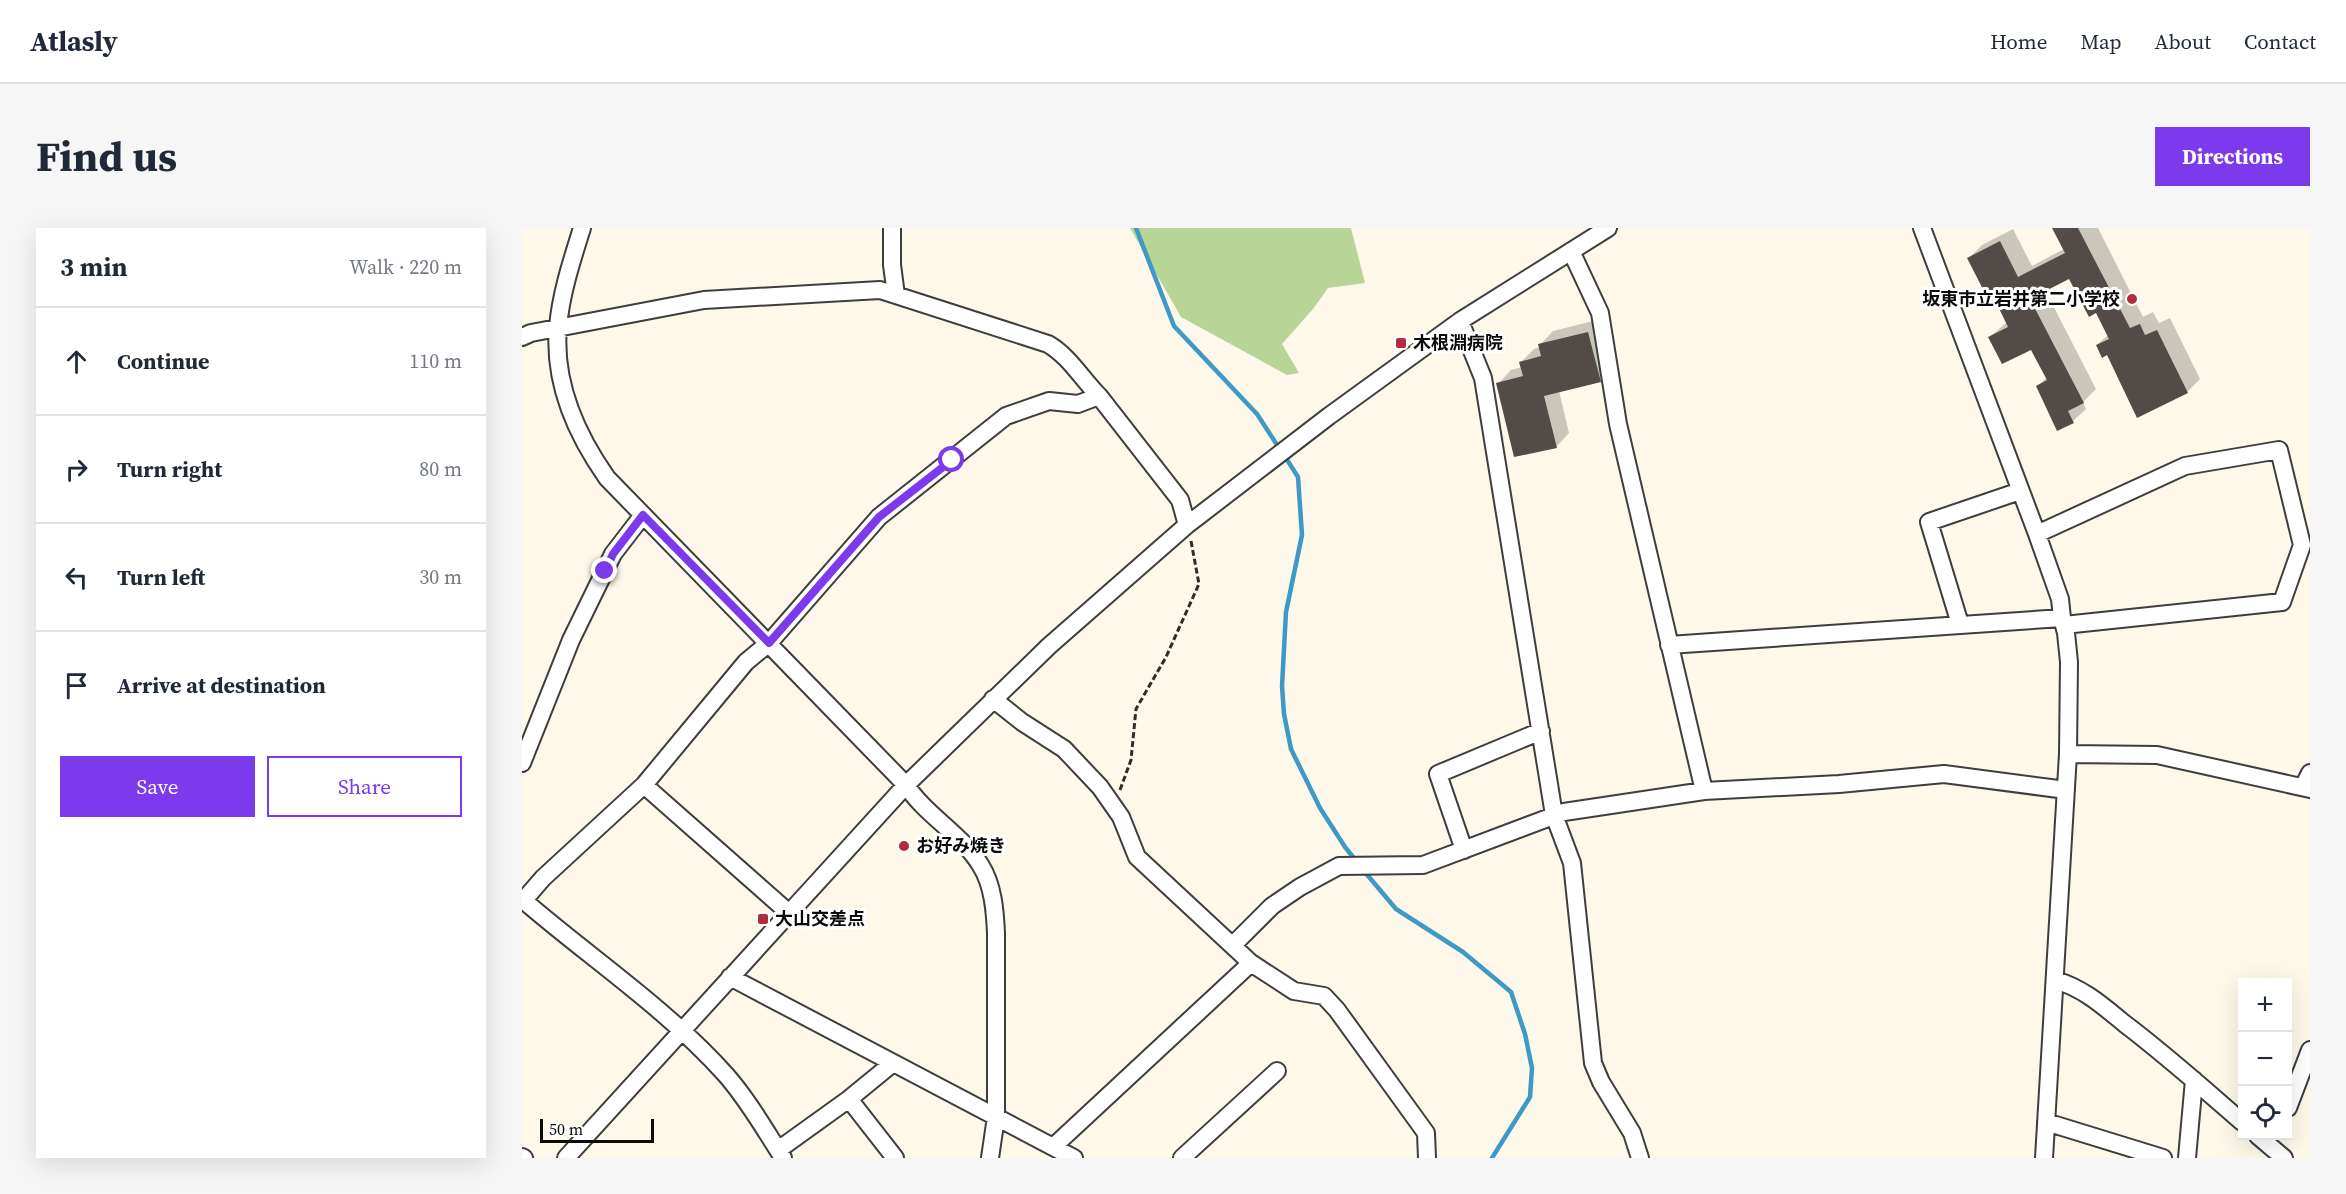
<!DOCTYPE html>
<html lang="en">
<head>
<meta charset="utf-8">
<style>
  body { margin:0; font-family:"Source Serif 4","Noto Sans JP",serif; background:#f6f6f7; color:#1f2937 }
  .controls { position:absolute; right:18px; bottom:18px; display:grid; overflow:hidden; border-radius:0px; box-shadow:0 6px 24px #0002 }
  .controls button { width:54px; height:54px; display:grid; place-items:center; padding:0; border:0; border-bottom:2px solid #e0e1e3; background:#fff; color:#1f2937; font:30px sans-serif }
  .scale { position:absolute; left:18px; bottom:15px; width:114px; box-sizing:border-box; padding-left:6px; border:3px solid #0b0b0b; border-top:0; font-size:16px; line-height:21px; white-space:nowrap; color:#0b0b0b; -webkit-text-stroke:4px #fff; paint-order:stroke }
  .stop { position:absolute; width:18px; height:18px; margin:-14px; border:4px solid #7c3aed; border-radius:50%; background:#fff }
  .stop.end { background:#7c3aed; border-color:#fff; box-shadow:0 2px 6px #0008 }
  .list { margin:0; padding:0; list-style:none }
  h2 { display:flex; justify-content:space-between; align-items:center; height:78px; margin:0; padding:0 24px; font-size:26px }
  h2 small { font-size:20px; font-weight:400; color:#747a83 }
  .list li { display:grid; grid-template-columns:39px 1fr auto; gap:18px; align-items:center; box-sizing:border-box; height:108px; padding:0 24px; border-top:2px solid #e0e1e3 }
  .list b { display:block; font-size:22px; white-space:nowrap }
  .list em { font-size:20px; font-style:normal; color:#747a83 }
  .actions { display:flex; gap:12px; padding:18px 24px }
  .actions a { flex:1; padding:14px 0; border:2px solid #7c3aed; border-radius:0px; text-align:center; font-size:21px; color:#7c3aed }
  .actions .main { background:#7c3aed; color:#fff }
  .icon { flex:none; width:33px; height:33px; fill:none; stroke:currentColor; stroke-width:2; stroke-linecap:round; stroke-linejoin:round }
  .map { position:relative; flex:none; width:1788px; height:930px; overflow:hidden; border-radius:0px }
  header { display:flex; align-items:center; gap:36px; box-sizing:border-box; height:84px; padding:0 30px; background:#fff; border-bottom:2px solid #e0e1e3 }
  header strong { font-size:28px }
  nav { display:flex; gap:33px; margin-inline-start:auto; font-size:21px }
  .intro { display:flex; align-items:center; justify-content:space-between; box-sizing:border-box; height:144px; padding:0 36px }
  h1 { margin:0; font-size:42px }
  .button { padding:15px 27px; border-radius:0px; background:#7c3aed; color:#fff; font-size:21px; font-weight:700 }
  main { display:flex; gap:36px; padding:0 36px }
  aside { flex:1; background:#fff; border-radius:0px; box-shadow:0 6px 24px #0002 }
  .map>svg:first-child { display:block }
</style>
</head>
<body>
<header>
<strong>Atlasly</strong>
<nav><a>Home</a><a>Map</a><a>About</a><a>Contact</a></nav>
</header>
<div class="intro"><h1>Find us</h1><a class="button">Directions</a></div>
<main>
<aside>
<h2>3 min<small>Walk · 220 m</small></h2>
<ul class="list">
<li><svg class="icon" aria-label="ahead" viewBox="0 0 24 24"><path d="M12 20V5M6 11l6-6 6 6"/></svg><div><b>Continue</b></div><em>110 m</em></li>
<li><svg class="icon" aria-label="right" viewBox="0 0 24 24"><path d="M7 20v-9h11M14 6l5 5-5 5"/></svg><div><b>Turn right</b></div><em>80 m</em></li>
<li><svg class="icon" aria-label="left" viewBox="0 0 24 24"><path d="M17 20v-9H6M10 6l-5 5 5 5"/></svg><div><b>Turn left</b></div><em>30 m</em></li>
<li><svg class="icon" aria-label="arrive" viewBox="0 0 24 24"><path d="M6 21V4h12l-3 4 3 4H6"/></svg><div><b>Arrive at destination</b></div></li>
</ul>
<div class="actions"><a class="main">Save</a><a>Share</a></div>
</aside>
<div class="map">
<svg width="1788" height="930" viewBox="0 0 1788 930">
  <rect width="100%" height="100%" fill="#fef8ea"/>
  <path fill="#b8d597" d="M608,0H829L843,55L806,60L791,81L760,116L777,145L765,147L659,89Z"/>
  <path fill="#0003" d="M1531,0H1576L1621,89L1631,84L1637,95L1648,90L1678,151L1665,164L1585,125L1575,117L1587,106L1575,83L1548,49L1523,62L1574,161L1561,174L1564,181L1551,193L1536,201L1516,158L1525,149L1510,120L1468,109L1485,94L1447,30L1460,17L1491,1L1510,38L1542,21Z
    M1079,91L1091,139L1078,153L1037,163L1047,205L1034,219L976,156L989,142L1000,139L999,134L1012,121L1018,119V117L1031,103Z"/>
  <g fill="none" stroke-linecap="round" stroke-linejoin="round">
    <path stroke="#3d99c5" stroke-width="4.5" d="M614,0L652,98L735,186L757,220
      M762,227L776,249L780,307L764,384L760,458L762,486L769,521L798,580L823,619L835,634
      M842,643L874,681L941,724L989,764L1003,806L1010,840L1008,869L970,930"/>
  </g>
  <path fill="#534b48" d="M1530,0H1556L1608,100L1618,96L1623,107L1635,102L1666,165L1615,190L1585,127L1580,130L1574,117L1587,111L1574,85L1567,89L1547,51L1508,71L1562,175L1546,183L1552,195L1535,203L1514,158L1525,152L1509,122L1480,136L1466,109L1486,99L1473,72L1468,75L1445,30L1478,13L1496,49L1543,25Z
    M1066,104L1079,154L1022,168L1035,220L992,229L974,155L1001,148L997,134L1019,128L1016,116Z"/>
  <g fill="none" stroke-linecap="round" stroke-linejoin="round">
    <defs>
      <path id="minor" d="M60,0C50,32 39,65 36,99C31,154 54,206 85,250L384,557C404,588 440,606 459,638C471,657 473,683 474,705V889L468,930
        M370,0V37L374,67
        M1400,0L1515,306L1538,371L1540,390L1544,405L1547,434L1546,526L1522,930
        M1049,23L1078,85L1096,196L1182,563
        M938,93L961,150L1032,587L1050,635L1071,835L1079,854L1110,905L1118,930
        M0,109L9,105L182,72L358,62L526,116C547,128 560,151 577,168L556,176L527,173L484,188L357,289L247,415L224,434L122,557L21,650L2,672
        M577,168L658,272L665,297
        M1515,306L1663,238L1757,222L1780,317L1760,374L1542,397
        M1438,396L1407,294L1498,263
        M1147,417L1540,390
        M471,471L500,494L542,521L578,559L599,589L615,629L729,735L772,763L802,768L815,782L904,905L905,930
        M1546,526L1635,527L1788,561
        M0,535L49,412L91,326L121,287
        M122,557L267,685
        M1781,559L1788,545
        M942,622L916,546L1019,503
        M0,671C67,729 144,780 204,847C226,872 243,902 261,930
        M711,717L750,678L778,659L817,638L901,637L1042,584L1182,563L1317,556L1422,546L1544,562
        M208,749L552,930
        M1533,752C1561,760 1581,778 1603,796C1644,827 1682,861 1720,894
        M371,835L327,871L373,930
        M1766,880L1788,822
        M1524,894L1641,930
        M1736,908L1762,930
        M531,919L729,735
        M256,922L327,871
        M0,929L2,930
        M44,930L384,557L527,418L665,297L807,188L938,93L1086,0
        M660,930L755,843
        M1665,930L1672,852"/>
    </defs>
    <use href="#minor" stroke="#3e3e3e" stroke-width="20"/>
    <path stroke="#2d2d2d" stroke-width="3" stroke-dasharray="6 3" stroke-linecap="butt" d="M598,562L609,532L614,481L644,429L677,356L669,313"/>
    <use href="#minor" stroke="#fff" stroke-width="16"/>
  </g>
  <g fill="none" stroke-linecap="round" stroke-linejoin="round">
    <path stroke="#7c3aed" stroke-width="8" d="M83,343L91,326L121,287L247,415L357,289L430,232"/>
  </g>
  <g fill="#b22c3d" stroke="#fff" stroke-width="2">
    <circle cx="1610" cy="71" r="6"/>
    <rect x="873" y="109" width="12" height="12" rx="3"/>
    <circle cx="382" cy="618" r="6"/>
    <rect x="235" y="685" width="12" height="12" rx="3"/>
  </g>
  <g text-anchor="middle" stroke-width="6" stroke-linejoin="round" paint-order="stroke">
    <g font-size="18" font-weight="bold" fill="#0b0b0b" stroke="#fff" text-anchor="start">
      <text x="1598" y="77" text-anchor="end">坂東市立岩井第二小学校</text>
      <text x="891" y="121">木根淵病院</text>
      <text x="394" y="624">お好み焼き</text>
      <text x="253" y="697">大山交差点</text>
    </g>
  </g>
</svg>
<div class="controls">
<button>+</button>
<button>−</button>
<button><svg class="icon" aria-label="locate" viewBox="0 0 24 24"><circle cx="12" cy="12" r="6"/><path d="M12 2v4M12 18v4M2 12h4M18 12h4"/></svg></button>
</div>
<div class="scale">50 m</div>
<div class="stop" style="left:430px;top:232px"></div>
<div class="stop end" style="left:83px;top:343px"></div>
</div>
</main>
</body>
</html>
